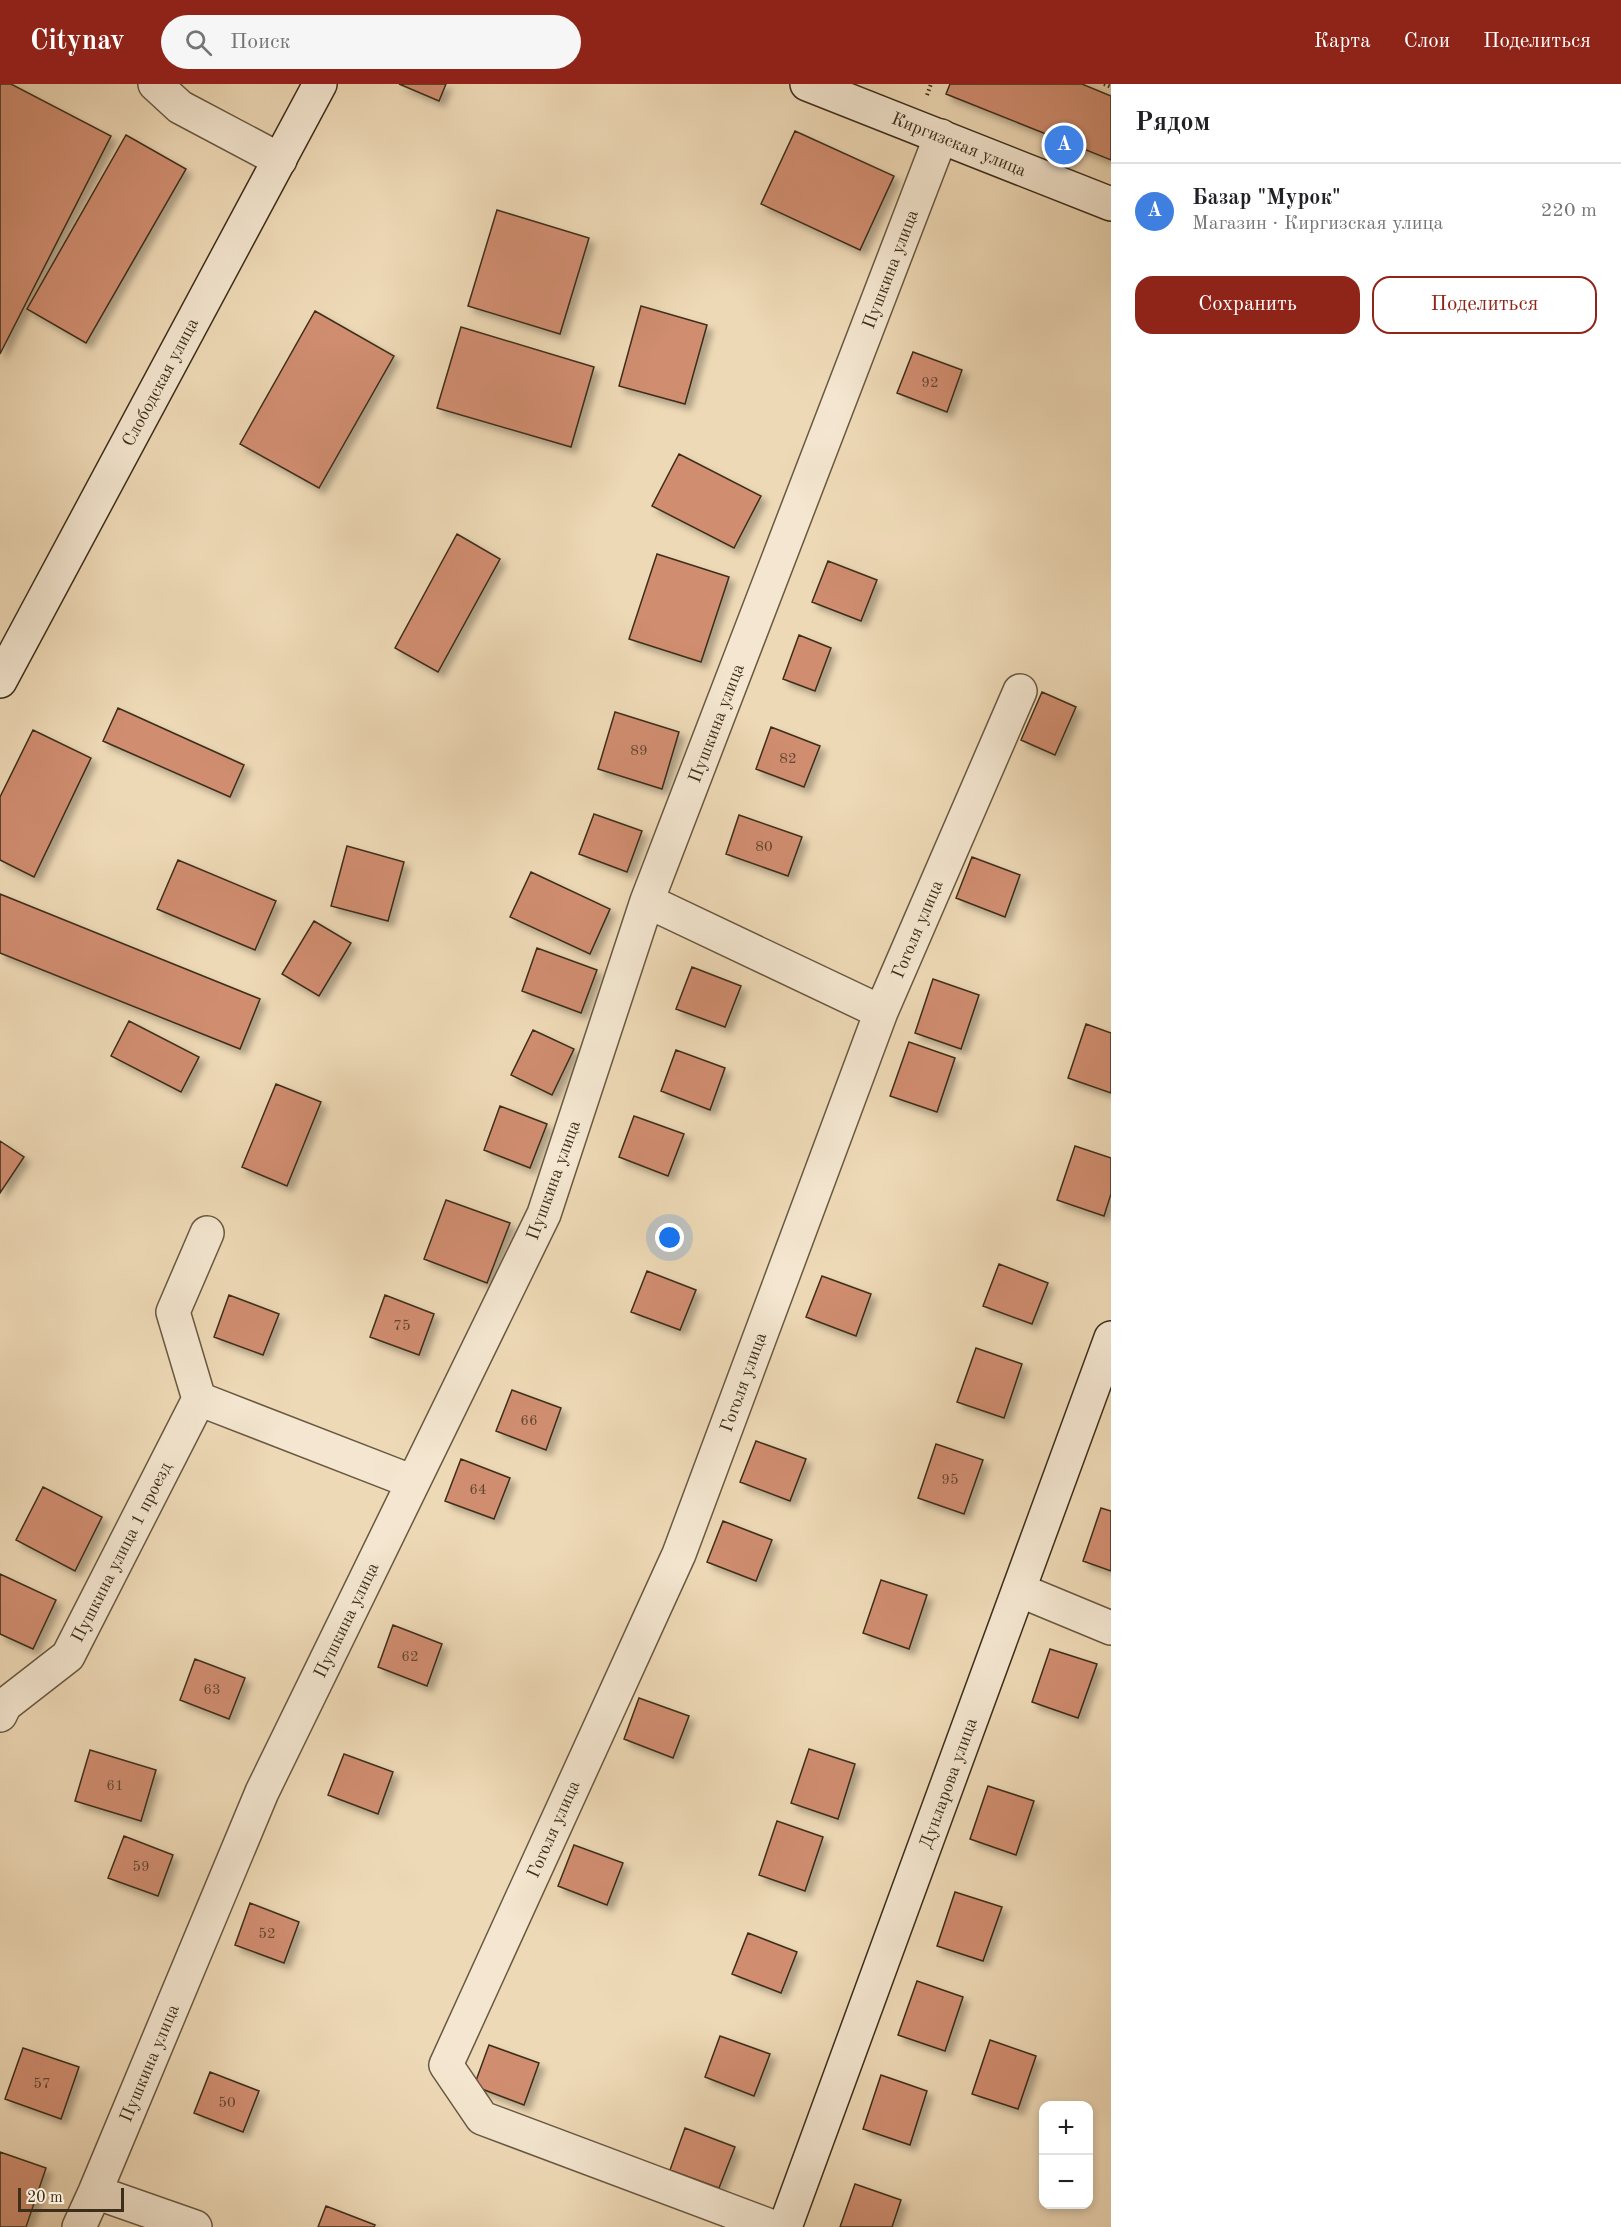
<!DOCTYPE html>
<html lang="ru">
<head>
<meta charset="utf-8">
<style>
  body { margin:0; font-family:"Old Standard TT",serif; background:#f6f6f6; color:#202124 }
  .controls { position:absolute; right:18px; bottom:18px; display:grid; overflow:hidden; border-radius:12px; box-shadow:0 3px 9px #0003 }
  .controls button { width:54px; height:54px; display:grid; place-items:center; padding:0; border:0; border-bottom:2px solid #e0e0e0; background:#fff; color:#202124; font:30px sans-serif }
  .scale { position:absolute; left:18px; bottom:15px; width:106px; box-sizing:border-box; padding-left:6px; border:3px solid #3d2e1a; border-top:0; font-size:16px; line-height:21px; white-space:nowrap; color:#3d2e1a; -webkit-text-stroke:4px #f4e6d0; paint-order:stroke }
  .you { position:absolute; left:670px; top:1154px; width:21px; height:21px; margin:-15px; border:4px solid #fff; border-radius:50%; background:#1a73e8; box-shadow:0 0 0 9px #1a73e833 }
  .badge { display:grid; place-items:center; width:39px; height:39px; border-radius:50%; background:#8f2418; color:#fff; font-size:20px; font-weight:700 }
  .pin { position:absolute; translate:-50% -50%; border:3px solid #fff; box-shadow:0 2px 6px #0006 }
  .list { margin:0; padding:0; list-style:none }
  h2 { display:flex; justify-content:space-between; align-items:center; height:78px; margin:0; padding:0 24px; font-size:26px }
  h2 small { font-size:20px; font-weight:400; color:#757577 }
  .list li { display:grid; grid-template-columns:39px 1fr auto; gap:18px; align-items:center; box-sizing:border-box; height:96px; padding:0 24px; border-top:2px solid #e0e0e0 }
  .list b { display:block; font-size:22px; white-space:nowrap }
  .list p { margin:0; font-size:20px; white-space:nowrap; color:#757577 }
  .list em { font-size:20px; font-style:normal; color:#757577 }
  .actions { display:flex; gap:12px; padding:18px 24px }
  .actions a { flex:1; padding:14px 0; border:2px solid #8f2418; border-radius:18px; text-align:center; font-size:21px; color:#8f2418 }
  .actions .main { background:#8f2418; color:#fff }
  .icon { flex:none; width:33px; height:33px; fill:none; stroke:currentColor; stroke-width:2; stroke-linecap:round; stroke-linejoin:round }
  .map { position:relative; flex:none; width:1111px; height:2143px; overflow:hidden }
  header { display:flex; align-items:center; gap:36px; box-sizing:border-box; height:84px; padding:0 30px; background:#8f2418; color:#fff }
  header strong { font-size:28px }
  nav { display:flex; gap:33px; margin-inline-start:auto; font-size:21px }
  .search { width:420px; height:54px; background:#f6f6f6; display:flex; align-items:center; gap:15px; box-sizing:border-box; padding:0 21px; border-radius:33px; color:#757577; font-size:22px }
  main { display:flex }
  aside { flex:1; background:#fff }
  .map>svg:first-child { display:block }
</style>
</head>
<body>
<header>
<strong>Citynav</strong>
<div class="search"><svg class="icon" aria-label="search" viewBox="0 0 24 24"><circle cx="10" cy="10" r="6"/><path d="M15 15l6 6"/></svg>Поиск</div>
<nav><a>Карта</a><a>Слои</a><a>Поделиться</a></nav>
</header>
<main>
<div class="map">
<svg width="1111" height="2143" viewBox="0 0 1111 2143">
  <defs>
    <filter id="shadow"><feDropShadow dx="5.5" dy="5.5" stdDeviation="3" flood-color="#0004"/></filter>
  </defs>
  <rect width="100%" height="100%" fill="#eed9b6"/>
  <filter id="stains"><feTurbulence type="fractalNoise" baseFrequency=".00333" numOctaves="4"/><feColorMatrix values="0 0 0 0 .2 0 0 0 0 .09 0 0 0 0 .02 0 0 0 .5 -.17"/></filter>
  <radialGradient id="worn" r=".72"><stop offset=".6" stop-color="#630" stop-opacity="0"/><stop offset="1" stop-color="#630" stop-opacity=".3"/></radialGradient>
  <path fill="#d08d70" stroke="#3d2e1a" stroke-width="1.5" filter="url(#shadow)" d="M0,0H11L111,52L0,270Z
    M399,0H446L439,17Z
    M950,0H1082L1111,12V76L946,10Z
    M795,47L894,92L860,166L761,120Z
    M126,51L186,85L86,259L27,225Z
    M497,126L589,154L560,250L468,222Z
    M641,222L707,241L685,320L619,302Z
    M315,227L394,272L319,404L240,360Z
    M461,243L594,283L571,363L437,324Z
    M913,268L962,286L947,328L897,309Z
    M679,370L761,412L734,464L652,422Z
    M457,450L500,475L438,588L395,564Z
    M657,470L729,493L701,578L629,555Z
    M828,477L877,496L861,537L812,518Z
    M799,551L831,564L815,607L783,595Z
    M1042,608L1076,623L1055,671L1021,656Z
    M118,624L244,681L230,713L103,657Z
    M615,628L679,648L662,705L598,685Z
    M771,643L820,662L804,703L756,685Z
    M33,646L91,674L34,793L0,776V713Z
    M594,730L642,747L627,788L579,770Z
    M739,731L802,753L788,792L726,770Z
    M347,762L404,778L388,837L331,822Z
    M972,773L1020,791L1005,833L956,814Z
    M178,776L276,817L255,866L157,825Z
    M531,788L610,825L590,870L510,833Z
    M0,810L260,915L240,965L0,869Z
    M314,837L351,859L319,912L282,890Z
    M537,864L597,886L581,929L522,907Z
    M692,883L741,902L725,943L676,925Z
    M933,895L979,911L961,965L915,949Z
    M129,937L199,973L181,1008L111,972Z
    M1086,940L1111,949V1009L1068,994Z
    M533,946L574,965L552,1011L511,991Z
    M909,958L955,974L937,1028L890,1012Z
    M676,966L725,984L710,1026L661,1007Z
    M276,1000L321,1018L287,1102L242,1083Z
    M500,1022L547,1040L530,1084L484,1066Z
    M634,1032L684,1050L668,1092L619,1073Z
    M0,1057L24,1073L0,1109Z
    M1075,1062L1111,1074V1110L1104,1132L1057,1116Z
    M446,1116L510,1139L487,1199L424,1175Z
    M999,1180L1048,1199L1032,1240L983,1222Z
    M647,1187L696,1206L680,1246L631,1228Z
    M822,1192L871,1210L856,1252L806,1233Z
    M229,1211L279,1230L263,1271L214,1253Z
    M385,1211L434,1230L419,1271L370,1253Z
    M976,1264L1022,1280L1004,1334L957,1318Z
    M512,1306L561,1324L546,1366L496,1347Z
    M756,1357L806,1375L790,1417L740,1398Z
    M936,1360L983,1376L964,1430L918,1414Z
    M461,1375L510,1394L494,1435L445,1417Z
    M43,1403L102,1433L75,1487L16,1456Z
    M1101,1424L1111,1427V1487L1083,1477Z
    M723,1437L772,1456L756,1497L707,1478Z
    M0,1490L56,1516L33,1565L0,1550Z
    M881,1496L927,1511L909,1565L863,1549Z
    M393,1541L442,1560L427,1602L378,1583Z
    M1050,1565L1097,1580L1078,1634L1032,1618Z
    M195,1575L245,1594L229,1635L180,1616Z
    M639,1614L689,1632L673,1674L624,1655Z
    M809,1665L855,1680L838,1735L791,1719Z
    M90,1666L156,1686L141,1737L75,1717Z
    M344,1670L393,1688L378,1730L328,1711Z
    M988,1702L1034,1717L1016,1771L970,1755Z
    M777,1737L823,1753L805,1807L759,1791Z
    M124,1752L173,1771L158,1812L108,1794Z
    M574,1761L623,1779L607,1821L558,1802Z
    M955,1808L1002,1823L983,1877L937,1862Z
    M250,1819L299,1838L284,1879L235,1861Z
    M748,1849L797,1868L781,1909L732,1890Z
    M917,1897L963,1913L945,1967L898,1951Z
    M720,1952L770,1970L754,2012L705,1993Z
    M990,1956L1036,1972L1018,2025L972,2010Z
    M489,1961L539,1979L524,2021L474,2002Z
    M23,1964L79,1983L61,2035L5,2015Z
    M210,1988L259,2007L243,2048L194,2029Z
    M881,1991L927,2007L910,2061L863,2045Z
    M685,2044L735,2063L719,2104L670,2086Z
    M0,2068L46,2084L26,2143H0Z
    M855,2100L901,2116L892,2143H840Z
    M326,2122L375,2141L374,2143H318Z"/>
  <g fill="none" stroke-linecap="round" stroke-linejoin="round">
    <defs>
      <path id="street" d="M155,0L180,23L280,76
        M647,817L881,928
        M199,1315L413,1398
        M1019,1506L1111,1544
        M0,1631L5,1621L68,1572L199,1315L173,1228L207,1149
        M95,2108L195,2143
        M79,2143L95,2108L262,1708L544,1130L647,817L941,52
        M773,2143L482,2034L446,1981L679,1470L881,928L1020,607"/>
      <path id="secondary" d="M807,0L1111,120
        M0,597L320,0
        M785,2143L1111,1254"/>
    </defs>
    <use href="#street" stroke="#695941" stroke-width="36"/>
    <use href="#secondary" stroke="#3d2e1a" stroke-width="36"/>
    <path stroke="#3d2e1a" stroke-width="4" stroke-dasharray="1.5 3" stroke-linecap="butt" d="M1104,0L1111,3
      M927,11L931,0"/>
    <use href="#street" stroke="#f4e6d0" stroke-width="33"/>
    <use href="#secondary" stroke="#f4e6d0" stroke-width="33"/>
  </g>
  <g text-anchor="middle" stroke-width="5" stroke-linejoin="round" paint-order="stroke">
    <g font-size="15" fill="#624630">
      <text x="930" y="303">92</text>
      <text x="639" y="671">89</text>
      <text x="788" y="679">82</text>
      <text x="764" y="767">80</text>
      <text x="402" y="1246">75</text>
      <text x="529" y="1341">66</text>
      <text x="950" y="1400">95</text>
      <text x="478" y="1410">64</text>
      <text x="410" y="1577">62</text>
      <text x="212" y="1610">63</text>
      <text x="115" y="1706">61</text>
      <text x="141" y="1787">59</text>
      <text x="267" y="1854">52</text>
      <text x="42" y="2004">57</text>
      <text x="227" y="2023">50</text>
    </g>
    <g font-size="18" fill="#3d2e1a" stroke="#f4e6d0">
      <text transform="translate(959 60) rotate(22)" y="6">Киргизская улица</text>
      <text transform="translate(890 185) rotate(-69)" y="6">Пушкина улица</text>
      <text transform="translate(160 298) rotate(-62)" y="6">Слободская улица</text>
      <text transform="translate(716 639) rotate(-69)" y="6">Пушкина улица</text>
      <text transform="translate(917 845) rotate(-67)" y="6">Гоголя улица</text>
      <text transform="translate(553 1096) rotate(-70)" y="6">Пушкина улица</text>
      <text transform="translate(743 1298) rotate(-70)" y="6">Гоголя улица</text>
      <text transform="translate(121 1468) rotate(-63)" y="6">Пушкина улица 1 проезд</text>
      <text transform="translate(346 1536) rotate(-64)" y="6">Пушкина улица</text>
      <text transform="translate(948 1699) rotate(-70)" y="6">Дунларова улица</text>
      <text transform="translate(553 1745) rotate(-66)" y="6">Гоголя улица</text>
      <text transform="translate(149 1979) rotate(-67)" y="6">Пушкина улица</text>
    </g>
  </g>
  <rect width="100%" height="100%" filter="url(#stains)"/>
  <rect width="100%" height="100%" fill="url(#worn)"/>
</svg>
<div class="controls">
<button>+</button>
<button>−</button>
</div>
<div class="scale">20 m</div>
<div class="you"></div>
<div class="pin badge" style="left:1064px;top:61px;background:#3f7fe0">A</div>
</div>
<aside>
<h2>Рядом<small></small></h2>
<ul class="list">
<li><span class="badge" style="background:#3f7fe0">A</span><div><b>Базар &quot;Мурок&quot;</b><p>Магазин · Киргизская улица</p></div><em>220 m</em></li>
</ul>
<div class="actions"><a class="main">Сохранить</a><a>Поделиться</a></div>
</aside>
</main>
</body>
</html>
